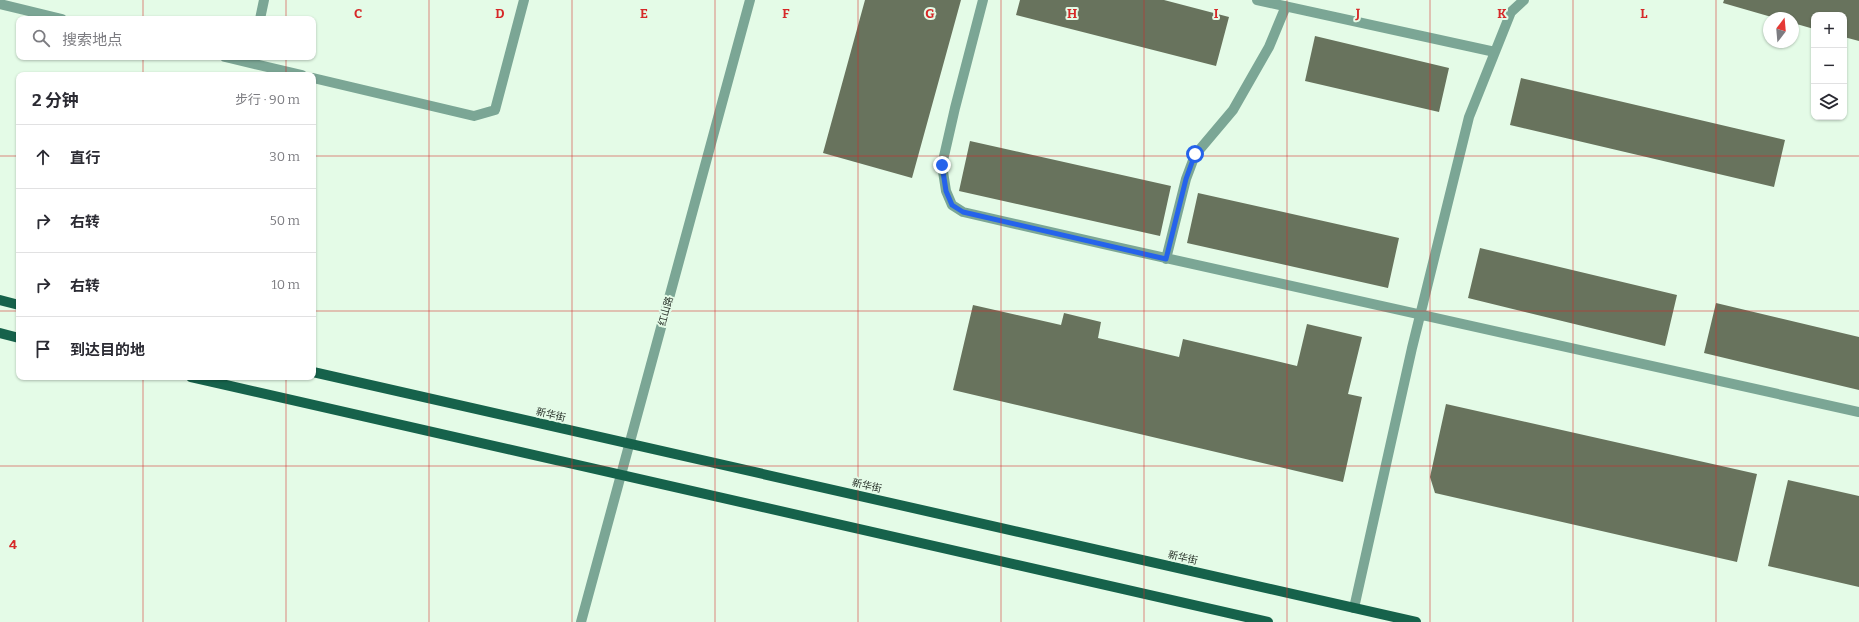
<!DOCTYPE html>
<html lang="zh">
<head>
<meta charset="utf-8">
<style>
  body { margin:0; font-family:Bitter,"Noto Sans SC",serif; background:#f2f2f3; color:#2b2b33 }
  .controls { position:absolute; right:12px; top:12px; display:grid; overflow:hidden; border-radius:8px; box-shadow:0 1px 3px #0004 }
  .controls button { width:36px; height:36px; display:grid; place-items:center; padding:0; border:0; border-bottom:1px solid #e1e1e2; background:#fff; color:#2b2b33; font:20px sans-serif }
  .compass { position:absolute; left:1763px; top:12px; width:36px; height:36px; border-radius:50%; background:#fff; box-shadow:0 1px 3px #0004; rotate:16deg }
  .stop { position:absolute; width:12px; height:12px; margin:-9px; border:3px solid #2563eb; border-radius:50%; background:#fff }
  .stop.end { background:#2563eb; border-color:#fff; box-shadow:0 1px 4px #0008 }
  .list { margin:0; padding:0; list-style:none }
  h2 { display:flex; justify-content:space-between; align-items:center; height:52px; margin:0; padding:0 16px; font-size:17px }
  h2 small { font-size:13px; font-weight:400; color:#7c7c81 }
  .list li { display:grid; grid-template-columns:26px 1fr auto; gap:12px; align-items:center; box-sizing:border-box; height:64px; padding:0 16px; border-top:1px solid #e1e1e2 }
  .list b { display:block; font-size:15px; white-space:nowrap }
  .list em { font-size:13px; font-style:normal; color:#7c7c81 }
  .icon { flex:none; width:22px; height:22px; fill:none; stroke:currentColor; stroke-width:2; stroke-linecap:round; stroke-linejoin:round }
  .map { position:relative; flex:none; width:1859px; height:622px; overflow:hidden }
  .search { position:absolute; background:#fff; box-shadow:0 1px 3px #0004; left:16px; top:16px; width:300px; height:44px; display:flex; align-items:center; gap:10px; box-sizing:border-box; padding:0 14px; border-radius:8px; color:#7c7c81; font-size:15px }
  .panel { position:absolute; background:#fff; box-shadow:0 1px 3px #0004; left:16px; top:72px; width:300px; height:308px; border-radius:8px }
  .map>svg:first-child { display:block }
</style>
</head>
<body>
<div class="map">
<svg width="1859" height="622" viewBox="0 0 1859 622">
  <rect width="100%" height="100%" fill="#e4fbe7"/>
  <path fill="#68735d" d="M865,0H961L912,178L823,153Z
    M1020,0H1164L1229,17L1216,66L1016,15Z
    M1724,0H1859V41L1844,37V15H1814V29L1793,23V18H1775L1723,3Z
    M1315,36L1449,68L1439,112L1305,81Z
    M1521,78L1785,140L1774,187L1510,125Z
    M970,141L1171,186L1160,236L959,191Z
    M1198,193L1399,238L1388,288L1187,243Z
    M1480,248L1677,295L1665,346L1468,298Z
    M1716,303L1859,337V390L1704,353Z
    M973,305L1061,325L1064,313L1101,322L1098,338L1179,357L1183,339L1297,366L1307,324L1362,337L1348,394L1362,397L1343,482L953,390Z
    M1446,404L1757,474L1737,562L1435,493L1430,477Z
    M1788,480L1859,496V587L1768,566Z"/>
  <g fill="none" stroke-linecap="round" stroke-linejoin="round">
    <path stroke="#7ba695" stroke-width="10" d="M983,0L955,108L942,165L946,191L952,205L963,212C1261,281 1560,345 1859,412
      M1257,0L1495,52
      M0,4L62,19
      M260,19L264,0
      M225,57L302,75
      M313,78L474,116L495,110L524,0
      M1166,259L1186,179L1195,155L1233,110L1269,47L1286,6
      M1354,608L1412,348L1469,117L1511,12L1524,0
      M581,622L750,0"/>
    <path stroke="#16624b" stroke-width="10" d="M0,300L19,305
      M0,333L19,338
      M313,372L1416,622
      M191,377L1268,622"/>
  </g>
  <g fill="none" stroke-linecap="round" stroke-linejoin="round">
    <path stroke="#2563eb" stroke-width="5" d="M942,165L946,191L952,205L963,212L1166,259L1186,179L1195,154"/>
  </g>
  <path fill="none" stroke="#d62828" stroke-width="1" stroke-opacity="0.55" d="M143,0V19M286,0V19M429,0V622M572,0V622M715,0V622M858,0V622M1001,0V622M1144,0V622M1287,0V622M1430,0V622M1573,0V622M1716,0V622M143,57V75M286,57V75M0,156H19M313,156H1859M0,311H19M313,311H1859M143,377V622M286,377V622M0,466H1859"/>
  <g text-anchor="middle" stroke-width="4" stroke-linejoin="round" paint-order="stroke">
    <g font-size="10" fill="#273028" stroke="#e4fbe7">
      <text transform="translate(665 311) rotate(-75)" y="4">红山路</text>
      <text transform="translate(551 414) rotate(13)" y="4">新华街</text>
      <text transform="translate(867 485) rotate(13)" y="4">新华街</text>
      <text transform="translate(1183 557) rotate(13)" y="4">新华街</text>
    </g>
  </g>
  <g font-size="13" text-anchor="middle" font-weight="bold" fill="#d62828" stroke="#e4fbe7" stroke-width="4" stroke-linejoin="round" paint-order="stroke">
    <text x="358" y="18">C</text>
    <text x="500" y="18">D</text>
    <text x="644" y="18">E</text>
    <text x="786" y="18">F</text>
    <text x="930" y="18">G</text>
    <text x="1072" y="18">H</text>
    <text x="1216" y="18">I</text>
    <text x="1358" y="18">J</text>
    <text x="1502" y="18">K</text>
    <text x="1644" y="18">L</text>
    <text x="13" y="549">4</text>
  </g>
</svg>
<div class="controls">
<button>+</button>
<button>−</button>
<button><svg class="icon" aria-label="layers" viewBox="0 0 24 24"><path d="M12 4l9 5-9 5-9-5zM3 14l9 5 9-5"/></svg></button>
</div>
<svg class="compass" viewBox="-18 -18 36 36"><path d="M0-13l5 13h-10z" fill="#e53935"/><path d="M0 13l5-13h-10z" fill="#7c7c81"/></svg>
<div class="stop" style="left:1195px;top:154px"></div>
<div class="stop end" style="left:942px;top:165px"></div>
<div class="search"><svg class="icon" aria-label="search" viewBox="0 0 24 24"><circle cx="10" cy="10" r="6"/><path d="M15 15l6 6"/></svg>搜索地点</div>
<section class="panel">
<h2>2 分钟<small>步行 · 90 m</small></h2>
<ul class="list">
<li><svg class="icon" aria-label="ahead" viewBox="0 0 24 24"><path d="M12 20V5M6 11l6-6 6 6"/></svg><div><b>直行</b></div><em>30 m</em></li>
<li><svg class="icon" aria-label="right" viewBox="0 0 24 24"><path d="M7 20v-9h11M14 6l5 5-5 5"/></svg><div><b>右转</b></div><em>50 m</em></li>
<li><svg class="icon" aria-label="right" viewBox="0 0 24 24"><path d="M7 20v-9h11M14 6l5 5-5 5"/></svg><div><b>右转</b></div><em>10 m</em></li>
<li><svg class="icon" aria-label="arrive" viewBox="0 0 24 24"><path d="M6 21V4h12l-3 4 3 4H6"/></svg><div><b>到达目的地</b></div></li>
</ul>
</section>
</div>
</body>
</html>
